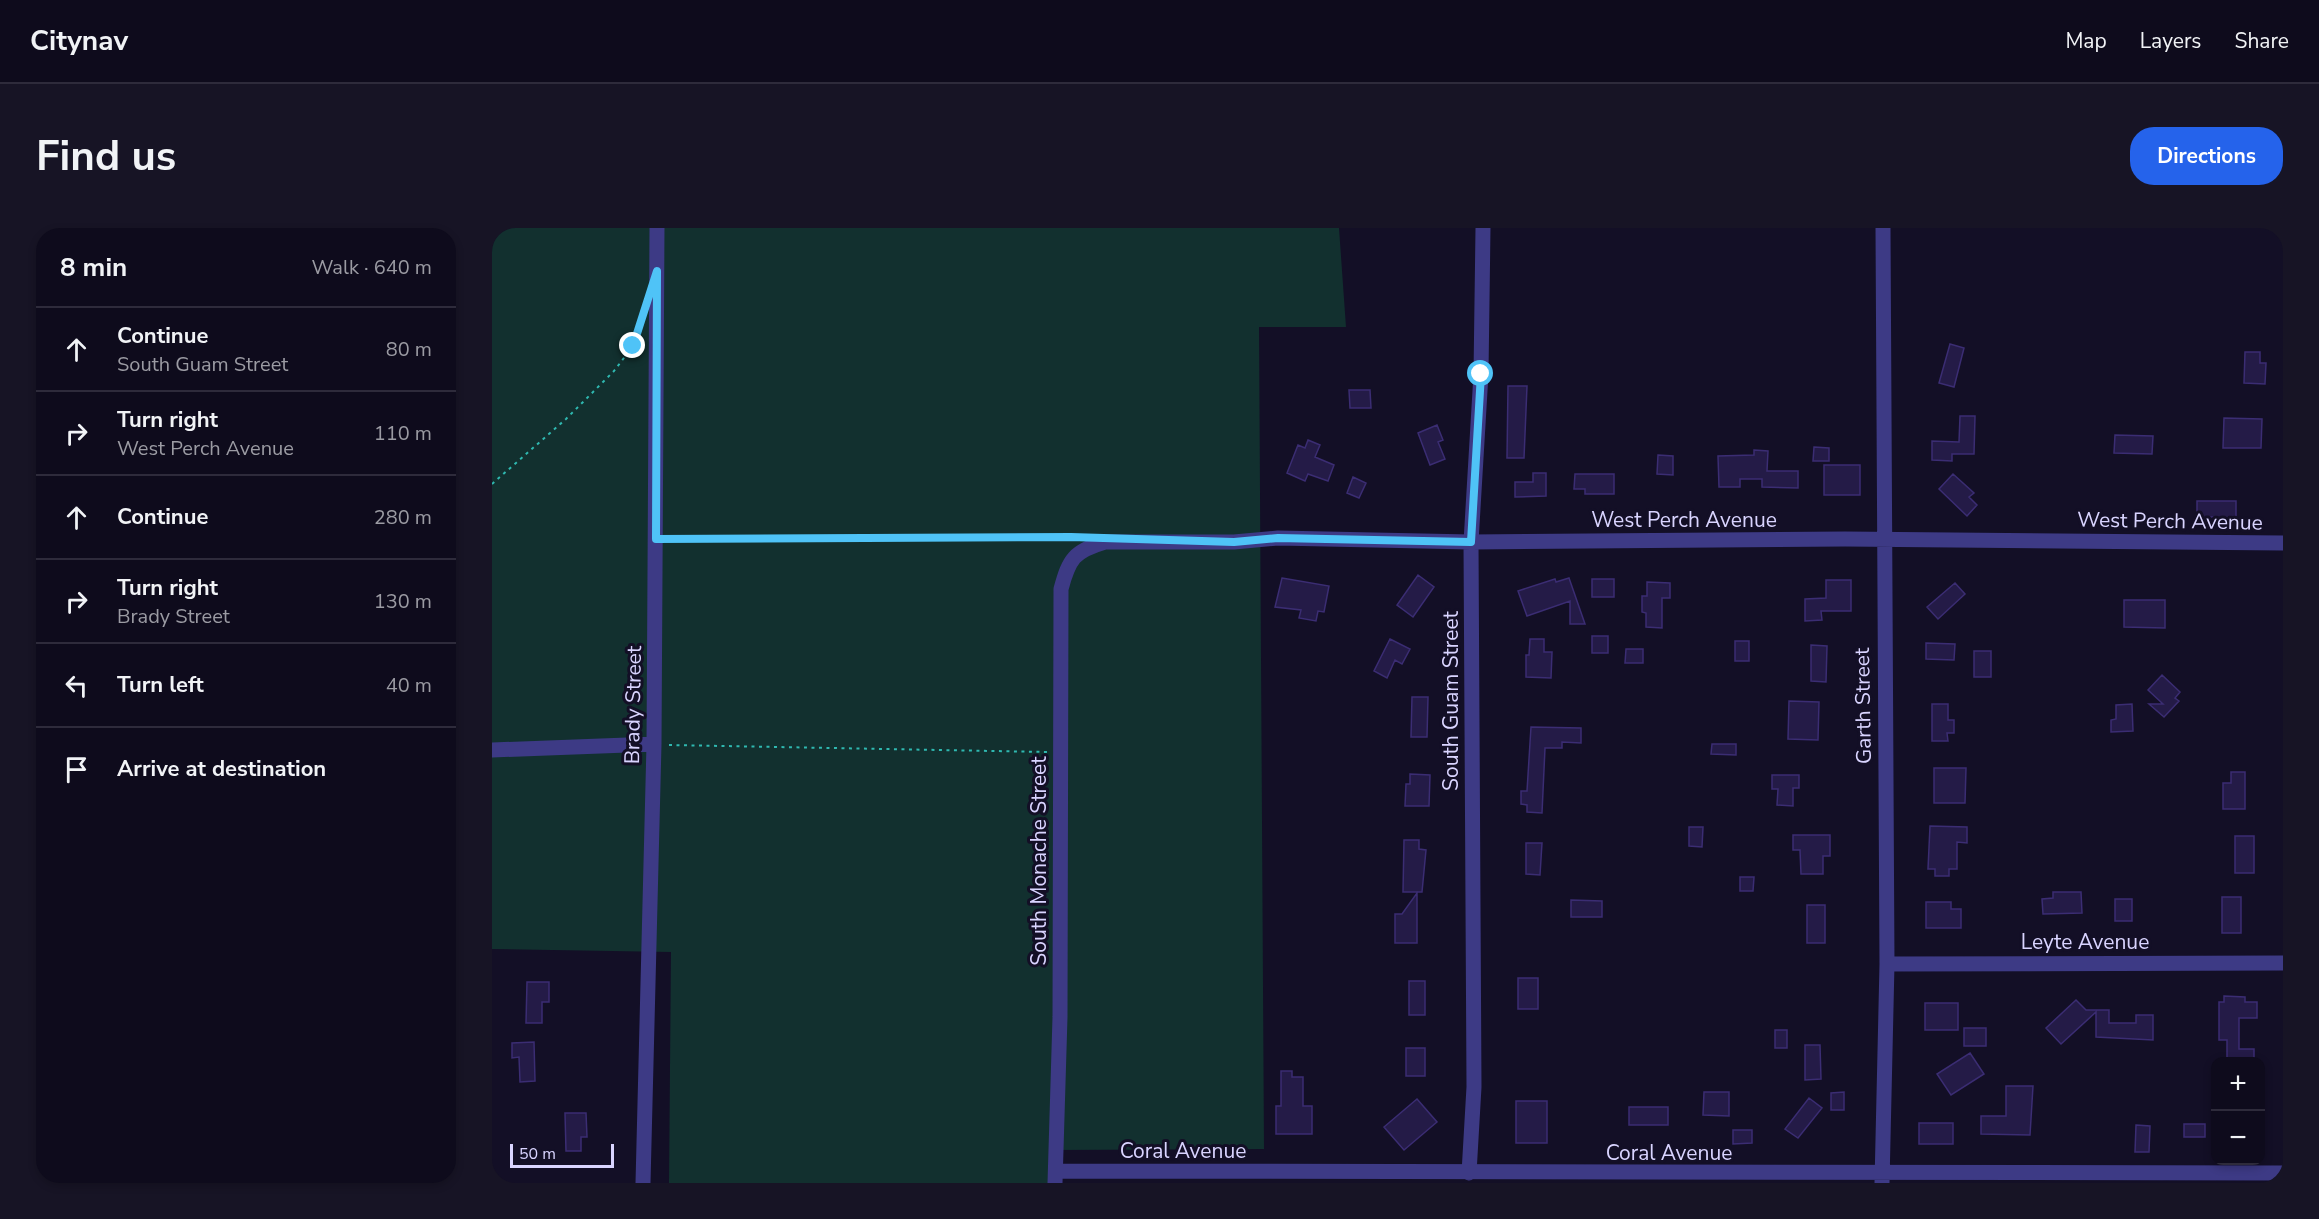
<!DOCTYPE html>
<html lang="en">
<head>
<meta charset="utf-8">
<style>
  body { margin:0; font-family:"Nunito Sans",sans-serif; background:#171425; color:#f1f3f6 }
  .controls { position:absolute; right:18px; bottom:18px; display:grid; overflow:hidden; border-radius:12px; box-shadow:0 3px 9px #0003 }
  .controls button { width:54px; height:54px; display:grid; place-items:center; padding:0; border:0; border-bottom:2px solid #2e2b3b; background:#0e0b1c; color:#f1f3f6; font:30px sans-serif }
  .scale { position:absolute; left:18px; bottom:15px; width:104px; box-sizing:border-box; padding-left:6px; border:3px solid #d9d4ff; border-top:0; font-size:16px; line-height:21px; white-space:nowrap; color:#d9d4ff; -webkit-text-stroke:4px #130f26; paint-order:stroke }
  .stop { position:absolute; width:18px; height:18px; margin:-14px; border:4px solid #4fc3f7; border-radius:50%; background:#fff }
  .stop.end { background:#4fc3f7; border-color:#fff; box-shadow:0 2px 6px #0008 }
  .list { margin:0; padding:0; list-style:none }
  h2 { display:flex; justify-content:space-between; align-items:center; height:78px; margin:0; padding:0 24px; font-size:26px }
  h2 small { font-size:20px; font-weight:400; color:#9b9ba3 }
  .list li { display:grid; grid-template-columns:39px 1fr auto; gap:18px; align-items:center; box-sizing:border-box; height:84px; padding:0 24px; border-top:2px solid #2e2b3b }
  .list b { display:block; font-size:22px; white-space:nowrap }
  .list p { margin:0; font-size:20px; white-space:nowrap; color:#9b9ba3 }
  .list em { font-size:20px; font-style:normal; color:#9b9ba3 }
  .icon { flex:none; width:33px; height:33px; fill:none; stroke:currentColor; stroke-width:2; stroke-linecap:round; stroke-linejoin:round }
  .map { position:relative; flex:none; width:1791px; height:955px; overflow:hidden; border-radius:24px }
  header { display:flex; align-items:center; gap:36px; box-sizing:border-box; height:84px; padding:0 30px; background:#0e0b1c; border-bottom:2px solid #2e2b3b }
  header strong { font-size:28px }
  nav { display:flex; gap:33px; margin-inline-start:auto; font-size:21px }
  .intro { display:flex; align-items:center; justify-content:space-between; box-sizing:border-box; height:144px; padding:0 36px }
  h1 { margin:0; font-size:42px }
  .button { padding:15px 27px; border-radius:24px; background:#2563eb; color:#fff; font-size:21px; font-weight:700 }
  main { display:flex; gap:36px; padding:0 36px }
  aside { flex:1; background:#0e0b1c; border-radius:24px; box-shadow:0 3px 9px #0003 }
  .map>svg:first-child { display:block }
</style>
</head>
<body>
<header>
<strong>Citynav</strong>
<nav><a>Map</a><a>Layers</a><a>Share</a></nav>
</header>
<div class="intro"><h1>Find us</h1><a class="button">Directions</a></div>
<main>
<aside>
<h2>8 min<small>Walk · 640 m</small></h2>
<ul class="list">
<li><svg class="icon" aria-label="ahead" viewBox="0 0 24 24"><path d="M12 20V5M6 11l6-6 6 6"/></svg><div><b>Continue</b><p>South Guam Street</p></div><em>80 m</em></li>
<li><svg class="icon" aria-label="right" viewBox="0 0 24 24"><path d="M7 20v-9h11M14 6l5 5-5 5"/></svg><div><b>Turn right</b><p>West Perch Avenue</p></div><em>110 m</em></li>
<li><svg class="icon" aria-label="ahead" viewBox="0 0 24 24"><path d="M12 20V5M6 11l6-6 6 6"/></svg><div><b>Continue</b></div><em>280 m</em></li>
<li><svg class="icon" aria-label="right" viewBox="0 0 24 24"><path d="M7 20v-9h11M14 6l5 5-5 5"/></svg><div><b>Turn right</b><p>Brady Street</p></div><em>130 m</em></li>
<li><svg class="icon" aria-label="left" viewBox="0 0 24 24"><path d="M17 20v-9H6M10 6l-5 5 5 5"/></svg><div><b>Turn left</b></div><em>40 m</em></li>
<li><svg class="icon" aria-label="arrive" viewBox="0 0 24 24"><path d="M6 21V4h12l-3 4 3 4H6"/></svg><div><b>Arrive at destination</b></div></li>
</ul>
</aside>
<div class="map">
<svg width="1791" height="955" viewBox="0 0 1791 955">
  <rect width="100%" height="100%" fill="#130f26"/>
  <path fill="#12302f" d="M0,0H847L854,99H767L772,921L562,922V955H177L179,724L0,721Z"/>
  <path fill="#241b47" stroke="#3b2d73" stroke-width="1.5" d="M1458,116L1472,120L1462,159L1447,155Z
    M1753,124H1768V135H1774L1773,156L1752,155Z
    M1016,158H1035L1032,230H1015Z
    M857,162H878L879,180H858Z
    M1468,188H1483L1482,226H1460V233L1440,232V213L1467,214Z
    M1732,190L1770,191L1769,220H1731Z
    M945,197L951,212L946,214L953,231L938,237L926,205Z
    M1623,207L1661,208L1660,226L1622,225Z
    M816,212L828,217L823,229L842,237L836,253L816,246L813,253L795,245L806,217L813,220Z
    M1322,219L1337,220V233H1321Z
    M1262,222L1276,223L1275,243H1306V260L1270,259V251H1248V259H1227L1226,228L1262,227Z
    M1166,227L1181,228V247L1165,246Z
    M1332,237H1368V267H1332Z
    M1041,245H1054V268L1023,269V254H1041Z
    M1083,246H1122V266H1093V261H1082Z
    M1461,246L1482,265L1477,269L1485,277L1475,288L1447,261Z
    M861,249L874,255L867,270L855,265Z
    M1705,273H1744V289H1705Z
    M926,347L942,359L921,389L905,377Z
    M790,350L837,358L832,384L826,383L824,393L807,390L809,382L783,379Z
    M1077,350L1093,396H1078V373L1035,388L1026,363L1063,351L1064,354Z
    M1100,351H1122V369H1100Z
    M1334,352H1359V383H1329L1330,392L1313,393V371L1334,370Z
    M1155,354L1178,355V370H1170V400L1154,399V385L1150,384V368H1155Z
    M1463,355L1473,366L1446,391L1435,379Z
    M1632,372H1673V400L1632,399Z
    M1100,408H1116V425H1100Z
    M898,411L918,421L910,436L903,432L895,450L882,443Z
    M1038,411H1052V424H1060L1059,450L1034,449V427H1037Z
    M1243,413H1257V433H1243Z
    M1434,415L1463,416L1462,432L1434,431Z
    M1319,417L1335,418L1334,454L1319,453Z
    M1134,421H1151V435H1133Z
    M1482,423H1499V449H1482Z
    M1670,447L1688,464L1683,470L1687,473L1672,489L1657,476H1671L1656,462Z
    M920,469H936L935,509H919Z
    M1297,473L1327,474L1326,512L1296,511Z
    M1440,476H1456V492H1462V505H1455L1456,513H1440Z
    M1640,476L1641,503L1619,504V492L1624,491V477Z
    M1039,499L1089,500V515L1070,514V520H1053L1050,585L1035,584V577L1029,576V563H1035Z
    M1220,516H1244V527L1219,526Z
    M1442,540H1474L1473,575H1442Z
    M1739,544H1753V581H1731V555H1739Z
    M918,546L938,547L937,578H913L914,556H918Z
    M1280,547H1307V560H1301V578L1285,577L1286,561H1280Z
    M1438,598L1475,599V615L1465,614V641H1457V648H1443V641H1436Z
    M1197,599H1211L1210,619L1197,618Z
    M1301,607H1338V628H1331V646H1309L1308,622H1301Z
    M1743,608H1762V645H1743Z
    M912,612H927V621L934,622L930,664H911Z
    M1034,615H1050L1048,647L1034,646Z
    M1248,649H1262L1261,663H1248Z
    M1561,664H1589L1590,685L1551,686L1550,671L1561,670Z
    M925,665V715H903V686H910Z
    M1730,669H1749V705H1730Z
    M1623,671H1640V693H1623Z
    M1079,672L1110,673V689H1079Z
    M1434,674H1459V681H1469V700H1434Z
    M1315,677H1333V715H1315Z
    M1026,750H1046V781H1026Z
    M917,753H933V787H917Z
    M35,754H57V774H50V795H34Z
    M1732,768L1753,769V774H1765V790H1747V821H1762V834H1735V812H1727V774H1732Z
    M1584,772L1594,782H1617V795H1644V787H1661V812L1604,809V784L1569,816L1554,800Z
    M1433,775H1466V802H1433Z
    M1472,800H1494V818H1472Z
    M1283,802H1295V820H1283Z
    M42,814L43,853L28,854L27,829L20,830V815Z
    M1313,817H1328L1329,851L1313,852Z
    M914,820H933V848H914Z
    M1478,825L1492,846L1459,867L1445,846Z
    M789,843H800V849H811V878H820V906H784V878H789Z
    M1514,858H1541L1538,907L1489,906V888H1514Z
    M1212,864H1237V888L1211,887Z
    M1352,864V882H1339V865Z
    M1317,870L1330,880L1306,910L1293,901Z
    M925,871L945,894L912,922L892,899Z
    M1024,873H1055V915H1024Z
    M1137,879H1176V897H1137Z
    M73,885H94L95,909H89V923H74Z
    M1427,895H1461V916H1427Z
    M1692,896H1713V909H1692Z
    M1644,897L1658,898L1657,924H1643Z
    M1241,902H1260V915L1241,916Z"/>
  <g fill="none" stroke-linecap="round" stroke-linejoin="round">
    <path stroke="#2fb8b0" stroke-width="2" stroke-dasharray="3 4.5" stroke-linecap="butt" d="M0,256L74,191L122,143L141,118L150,92
      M176,311L584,309
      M177,517L555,524"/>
    <path stroke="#3d3a85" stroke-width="15" d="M0,522L162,516
      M1395,736L1791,735
      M564,943L1791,945
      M977,945L982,859L979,314L989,146L991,0
      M151,955L162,516L165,0
      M563,955L568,789L569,361C577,331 582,323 613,314H742L786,310L979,314L1353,311L1791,315
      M1390,955L1395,736L1391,0"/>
  </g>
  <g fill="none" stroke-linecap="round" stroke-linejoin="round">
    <path stroke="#4fc3f7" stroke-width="8" d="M141,118L165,43L164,311L579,309L742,314L786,310L979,314L989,146"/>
  </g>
  <g text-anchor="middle" stroke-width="6" stroke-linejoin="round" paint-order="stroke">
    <g font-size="21" fill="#d9d4ff" stroke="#130f26">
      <text x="1192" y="299">West Perch Avenue</text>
      <text transform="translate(1678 293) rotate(1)" y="7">West Perch Avenue</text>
      <text transform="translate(959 473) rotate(-90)" y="7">South Guam Street</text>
      <text transform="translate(141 477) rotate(-89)" y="7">Brady Street</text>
      <text transform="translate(1371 478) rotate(-91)" y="7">Garth Street</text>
      <text transform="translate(547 633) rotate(-90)" y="7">South Monache Street</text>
      <text x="1593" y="721">Leyte Avenue</text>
      <text x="691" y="930">Coral Avenue</text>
      <text x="1177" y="932">Coral Avenue</text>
    </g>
  </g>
</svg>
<div class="controls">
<button>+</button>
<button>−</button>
</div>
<div class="scale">50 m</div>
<div class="stop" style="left:989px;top:146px"></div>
<div class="stop end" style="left:141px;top:118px"></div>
</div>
</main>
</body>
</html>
